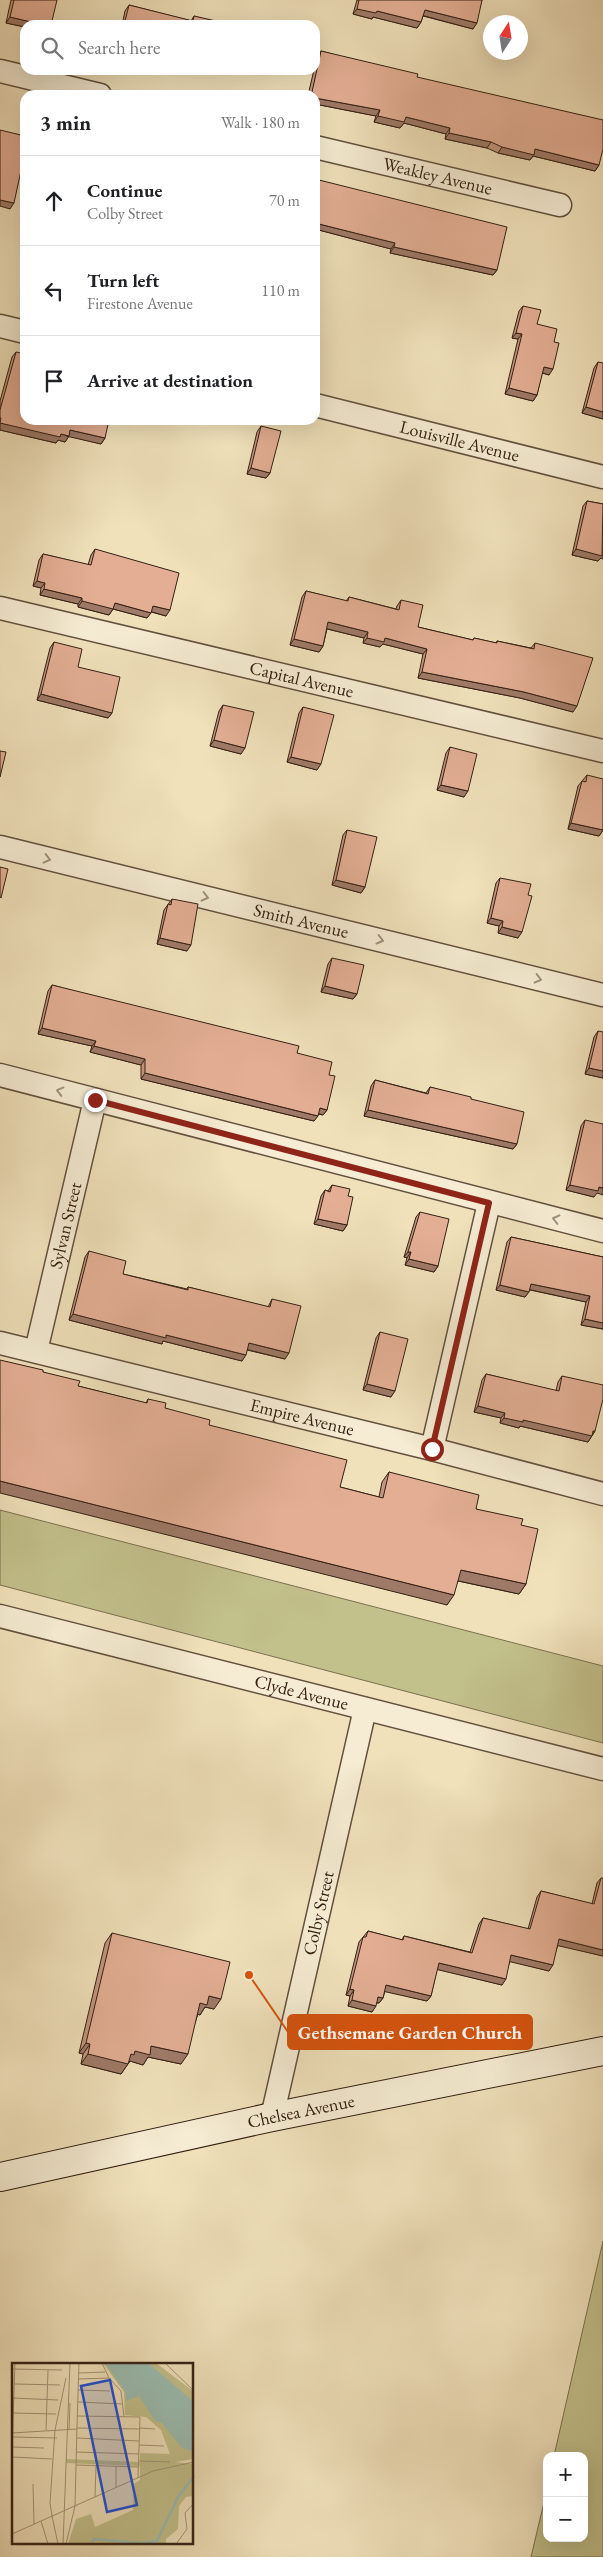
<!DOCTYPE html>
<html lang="en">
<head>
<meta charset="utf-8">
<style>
  body { margin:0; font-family:"EB Garamond",serif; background:#f6f6f6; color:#202124 }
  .controls { position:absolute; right:15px; bottom:15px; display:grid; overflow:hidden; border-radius:10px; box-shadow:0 5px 20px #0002 }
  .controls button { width:45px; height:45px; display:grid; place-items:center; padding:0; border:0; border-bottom:1px solid #e0e0e0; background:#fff; color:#202124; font:25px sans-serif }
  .compass { position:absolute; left:483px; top:15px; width:45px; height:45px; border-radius:50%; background:#fff; box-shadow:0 5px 20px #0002; rotate:12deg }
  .stop { position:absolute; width:15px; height:15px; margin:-11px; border:4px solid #8f2418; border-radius:50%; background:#fff }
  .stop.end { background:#8f2418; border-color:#fff; box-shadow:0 1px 5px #0008 }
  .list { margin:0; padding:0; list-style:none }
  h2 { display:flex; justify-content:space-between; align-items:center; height:65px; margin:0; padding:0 20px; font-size:21px }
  h2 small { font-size:16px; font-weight:400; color:#757577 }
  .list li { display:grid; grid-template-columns:32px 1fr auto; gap:15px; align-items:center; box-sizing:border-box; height:90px; padding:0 20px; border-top:1px solid #e0e0e0 }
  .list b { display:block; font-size:19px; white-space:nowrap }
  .list p { margin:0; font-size:16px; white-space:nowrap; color:#757577 }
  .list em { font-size:16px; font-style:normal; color:#757577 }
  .icon { flex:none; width:28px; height:28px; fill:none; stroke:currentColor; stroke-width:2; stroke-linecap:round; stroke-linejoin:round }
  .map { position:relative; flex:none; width:603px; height:2557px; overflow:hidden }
  .search { position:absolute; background:#fff; box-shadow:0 5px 20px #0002; left:20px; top:20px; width:300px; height:55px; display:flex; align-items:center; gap:12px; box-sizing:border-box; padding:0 18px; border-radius:15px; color:#757577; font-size:19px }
  .panel { position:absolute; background:#fff; box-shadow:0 5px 20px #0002; left:20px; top:90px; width:300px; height:335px; border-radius:15px }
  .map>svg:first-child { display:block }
</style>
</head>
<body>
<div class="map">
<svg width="603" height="2557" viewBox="0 0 603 2557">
  <rect width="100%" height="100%" fill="#f0e1bb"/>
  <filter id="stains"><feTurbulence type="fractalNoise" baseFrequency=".004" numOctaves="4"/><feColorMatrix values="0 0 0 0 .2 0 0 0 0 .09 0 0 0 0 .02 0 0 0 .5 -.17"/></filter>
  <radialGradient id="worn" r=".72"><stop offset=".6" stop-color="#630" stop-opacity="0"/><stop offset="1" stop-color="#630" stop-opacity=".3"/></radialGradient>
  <path fill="#c2c08b" stroke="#7b7050" d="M0,1510L603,1666V1743L0,1585Z
    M603,2241V2557H531L547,2490V2538H584V2456H554Z"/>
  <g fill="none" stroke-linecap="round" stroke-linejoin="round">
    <defs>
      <g id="street">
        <path d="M0,71L100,95"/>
        <path id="s1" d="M315,147L560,205"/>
        <path d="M0,326L25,332"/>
        <path id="s2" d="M315,405L603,477"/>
        <path id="s3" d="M0,608L603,751"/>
        <path id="s4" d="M0,847L603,995"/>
        <path d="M0,1075L603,1231"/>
        <path id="s5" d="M0,1343L432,1449L603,1494"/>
        <path id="s6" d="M36,1351L95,1100"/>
        <path d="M432,1449L489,1203"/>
        <path id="s7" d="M0,1616L603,1769"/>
        <path id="s8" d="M272,2117L365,1709"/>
      </g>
      <g id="secondary">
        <path id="s9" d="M0,2177L272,2117L603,2051"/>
      </g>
    </defs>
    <use href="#street" stroke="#63503e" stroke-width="25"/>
    <use href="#secondary" stroke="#342014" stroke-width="30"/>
    <use href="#street" stroke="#f5ecd3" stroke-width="22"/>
    <use href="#secondary" stroke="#f5ecd3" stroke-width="28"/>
  </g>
  <path fill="#c3967f" stroke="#342014" d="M11,0H57L25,25V27L6,23Z
    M357,0H482L473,29L423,16L421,22L417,28L373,17L372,19L353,14Z
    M129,5L191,21L194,16L225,25H122L125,11Z
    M321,51L417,77L599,165L595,171L533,156L530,160L498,153L487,148L445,139L446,134L404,123L400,128L374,122L376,116L315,104V95H308L314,70H315L318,57Z
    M315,179L497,270L493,275L390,253L391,249L315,229Z
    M523,306L537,324L554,342L549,375L542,373L537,395L533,401L505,394L518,339L512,338L519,311Z
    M16,352L105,438L101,444L69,436L65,442L58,440L56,443L0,430V401L12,357Z
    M598,362L603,419L582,413L594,368Z
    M261,426L270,473L266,478L247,474L257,432Z
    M587,501L603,504V559L601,558L598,561L572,555L583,506Z
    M95,549L166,616L151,612L147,618L113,609L109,615L78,607V604L40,595L41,588L33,586L39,560L43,554L88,565L91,555Z
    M306,591L346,601L349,597L396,609L397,606L401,600L418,627L473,640L474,638L496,643L497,641L531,648L535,643L573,712L520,698L418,678L423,654L383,644L380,647L363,643L364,638L327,629L323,646L319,652L290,645L302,597Z
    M54,642L78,667L112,713L108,718L37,700L50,648Z
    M223,705L241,754L210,746L219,711Z
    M303,707L317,770L287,762L299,713Z
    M450,747L464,797L437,790L446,753Z
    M587,775L603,830L599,836L568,829L578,786Z
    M347,830L365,887L361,893L332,885L343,835Z
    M500,878L518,938L498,933L499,926L487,923L496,883Z
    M172,899L187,951L157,944L164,910Z
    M332,958L357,994L353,999L321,992L328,964Z
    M52,985L297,1053L329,1075L327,1110L323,1115L318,1114L314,1121L141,1079V1065L90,1052L92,1046L38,1034L48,991Z
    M598,1031L603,1078L585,1074L594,1037Z
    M375,1080L426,1093L430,1087L471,1099L517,1144L513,1149L364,1116L371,1086Z
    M585,1120L594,1197L566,1190L581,1126Z
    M332,1185L348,1196L347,1225L343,1231L314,1224L321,1196L325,1190L328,1191Z
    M420,1212L438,1266L434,1272L405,1265L407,1258L404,1257L416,1217Z
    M511,1237L603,1257V1329L581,1325L586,1302L530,1290L525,1297L496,1290L507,1242Z
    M89,1251L123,1274L187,1289L188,1287L268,1307L272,1299L285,1359L247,1350L242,1361L163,1341L162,1344L69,1320L85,1257Z
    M380,1332L391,1397L363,1390L376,1338Z
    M43,1372L78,1386L146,1403L148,1399L165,1408L209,1425L340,1487L379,1497L382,1482L389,1472L476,1509L521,1525L526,1584L519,1594L458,1581L447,1605Z
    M486,1374L556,1391L558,1382L562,1376L595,1431L588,1442L520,1426L519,1428L500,1423L501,1418L474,1412L482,1380Z
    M601,1878L603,1956L558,1945L549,1971L510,1961L502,1985L437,1969L431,1996L427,2001L385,1991L383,1998L379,2003H376L372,2012L348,2006L350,1996L346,1995L359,1942L368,1931L402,1940L404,1936L470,1952L479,1924L483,1918L528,1929L537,1897L541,1891L592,1904L597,1883Z
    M112,1933L214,2009L205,2007L200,2015L198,2014L181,2064L148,2057L143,2065L130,2061L121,2074L81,2064L83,2054L79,2053L105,1943Z"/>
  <path fill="#9f7a68" stroke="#342014" d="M357,9L377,11L421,22L417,28L373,17L372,19L353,14Z
    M425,10L477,23L473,29L421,15Z
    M10,17L44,25H25V27L6,23Z
    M201,70H213L211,73Z
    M315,98L380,110L376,116L315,104Z
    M378,116L406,117L450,128L446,134L404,123L400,128L374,122Z
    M449,133L491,142L487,148L445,139Z
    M502,147L535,149L599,165L595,171L533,156L530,160L498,153Z
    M22,166L25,167V174L18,172Z
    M0,200L14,203L10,209L0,206Z
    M315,223L395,243L391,249L315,229Z
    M394,247L497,270L493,275L390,253Z
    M516,333L522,334L518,339L512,338Z
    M544,367L553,369L549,375L540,372Z
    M509,388L537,395L533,401L505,394Z
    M586,407L603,412V419L582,413Z
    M0,423L61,434L69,436L65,442L58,440L56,443L0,430Z
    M70,430L105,438L101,444L66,436Z
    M251,468L270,473L266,478L247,474Z
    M576,549L603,552V559L601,558L598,561L572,555Z
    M37,581L45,583L41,588L33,586Z
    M44,589L82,598L78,604L40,595Z
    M82,601L115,603L151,613L147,618L113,609L109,615L78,607Z
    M153,606L170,610L166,616L149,611Z
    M328,622L368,632L364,638L324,628Z
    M367,638H385L427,649L423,654L383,644L380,647L363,643Z
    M294,639L323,646L319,652L290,645Z
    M422,672L524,692L577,706L573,712L520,698L418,678Z
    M41,694L112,713L108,718L37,700Z
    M214,740L245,748L241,754L210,746Z
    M291,757L321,764L317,770L287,762Z
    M441,785L468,791L464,797L437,790Z
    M571,823L603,830L599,836L568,829Z
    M336,880L365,887L361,893L332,885Z
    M491,918L503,921L499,926L487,923Z
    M502,927L522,932L518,938L498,933Z
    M160,938L191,945L187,951L157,944Z
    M325,986L357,994L353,999L321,992Z
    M42,1028L96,1041L92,1046L38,1034Z
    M94,1046L145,1059L141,1065L90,1052Z
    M589,1068L603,1071V1078L585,1074Z
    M145,1073L318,1116L314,1121L141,1079Z
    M320,1108L327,1110L323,1115L316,1113Z
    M368,1110L517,1144L513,1149L364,1116Z
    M570,1185L603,1188V1195L597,1193L594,1197L566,1190Z
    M318,1219L347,1225L343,1231L314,1224Z
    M408,1252H411L407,1258L404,1257Z
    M409,1259L438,1266L434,1272L405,1265Z
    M531,1284L590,1296L586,1302L527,1289Z
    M500,1285L529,1292L525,1297L496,1290Z
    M73,1314L166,1335L246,1355L242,1361L163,1341L162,1344L69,1320Z
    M585,1319L603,1323V1329L581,1325Z
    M249,1343L289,1353L285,1359L245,1349Z
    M367,1384L395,1391L391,1397L363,1390Z
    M478,1406L505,1413L501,1418L474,1412Z
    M504,1418L523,1420L595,1431L588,1442L520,1426L519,1428L500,1423Z
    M0,1481L454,1595L447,1605L0,1493Z
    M461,1570L526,1584L519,1594L454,1580Z
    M559,1939L603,1950V1956L555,1945Z
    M511,1955L553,1965L549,1971L507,1961Z
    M439,1963L506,1979L502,1985L435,1969Z
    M386,1985L431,1996L427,2001L382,1991Z
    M350,1989L354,1990L350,1996L346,1995Z
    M209,1996L221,1999L214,2009L205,2007L200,2015L193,2013L200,2003Z
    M378,1997L383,1998L379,2003L374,2002Z
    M352,2000L376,2006L372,2012L348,2006Z
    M86,2043L90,2044L83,2054L79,2053Z
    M151,2046L188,2054L181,2064L148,2057L143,2065L130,2061L121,2074L81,2064L88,2054H131L135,2051Z"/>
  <path fill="#e3ae94" stroke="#342014" d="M14,0H57L51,25H44L10,17Z
    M359,0H482L477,23L425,10L421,22L377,11L376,13L357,9Z
    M129,5L193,21L194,16L225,23V25H124Z
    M321,51L418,74L417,77L603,120V149L599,165L535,149L534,155L502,147L491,142L449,133L450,128L406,117L404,122L378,116L380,110L315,98V95H313L314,93L312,92Z
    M0,130L25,136V167L22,166L14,203L0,200Z
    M315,179L507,227L497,270L394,247L395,243L315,223Z
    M523,306L541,310L537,324L557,329L554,342L559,343L553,369L544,367L537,395L509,388L522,334L516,333Z
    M16,352L25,354V420H109L105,438L70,430L69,436L61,434L60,437L0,423L1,418H0V410Z
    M598,362L603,363V412L586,407Z
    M261,426L281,431L270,473L251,468Z
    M587,501L603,504L602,556L576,549Z
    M95,549L179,573L170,610L153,606L151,613L115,603L113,609L82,601V598L44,589L45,583L37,581L43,554L91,565Z
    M306,591L348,601L349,597L399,610L401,600L423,605L418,627L473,640L474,638L497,643V641L534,649L535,643L593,658L577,706L524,692L422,672L427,649L385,638L384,642L367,638L368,632L328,622L323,646L294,639Z
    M54,642L82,649L78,667L120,677L112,713L41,694Z
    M223,705L254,712L245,748L214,740Z
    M303,707L334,715L321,764L291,757Z
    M450,747L477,754L468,791L441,785Z
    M0,751L6,752L0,777Z
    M587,775L603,779V830L571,823L582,781L586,782Z
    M347,830L377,837L365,887L336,880Z
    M0,867L8,869L1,898L0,897Z
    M500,878L531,884L528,895L532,896L522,932L502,927L503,921L491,918Z
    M172,899L198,904L191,945L160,938L168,904L171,905Z
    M332,958L364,965L357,994L325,986Z
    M52,985L299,1046L297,1053L332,1062L329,1075L335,1076L327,1110L320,1108L318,1116L145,1073V1059L94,1046L96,1041L42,1028Z
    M598,1031L603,1032V1071L589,1068Z
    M375,1080L428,1094L430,1087L471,1097V1099L524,1112L517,1144L368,1110Z
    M585,1120L603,1124V1188L599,1187L598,1191L570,1185Z
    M332,1185L350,1189L348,1196L353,1197L347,1225L318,1219L325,1190L330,1192Z
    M420,1212L449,1219L438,1266L409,1259L411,1252H408Z
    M511,1237L603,1257V1323L585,1319L590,1296L531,1284L529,1292L500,1285Z
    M89,1251L126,1261L123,1274L188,1290V1287L270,1307L272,1299L301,1306L289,1353L249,1343L246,1355L166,1335V1338L73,1314Z
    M380,1332L408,1339L395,1391L367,1384Z
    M0,1360L43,1370V1372L80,1381L78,1386L147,1403L148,1399L166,1403L165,1408L210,1420L209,1425L347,1460L340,1487L383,1498L389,1472L479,1495L476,1509L523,1519L521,1525L538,1529L526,1584L461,1570L454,1595L0,1481Z
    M486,1374L559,1391L562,1376L603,1385V1399L595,1431H593L592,1436L523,1420V1422L504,1418L505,1413L478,1406Z
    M601,1878H603V1950L559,1939L553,1965L511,1955L506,1979L439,1963L431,1996L386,1985L383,1998L378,1997L376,2006L352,2000L354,1990L350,1989L363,1937H366L368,1931L403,1940L404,1936L472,1953L483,1918L530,1929L541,1891L594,1904Z
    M112,1933L230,1962L221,1999L209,1996L207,2005L200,2003L188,2054L151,2046L150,2055L135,2051L134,2055L131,2054L128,2064L88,2054L90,2044L86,2043Z"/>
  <defs><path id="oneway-chevron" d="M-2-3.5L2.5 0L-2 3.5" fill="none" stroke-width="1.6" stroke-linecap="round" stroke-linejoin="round" transform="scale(1.25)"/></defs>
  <g stroke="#9e907d">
    <use href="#oneway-chevron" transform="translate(47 859) rotate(14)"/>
    <use href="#oneway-chevron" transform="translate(205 897) rotate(14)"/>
    <use href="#oneway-chevron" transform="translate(380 940) rotate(14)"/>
    <use href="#oneway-chevron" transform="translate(538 979) rotate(14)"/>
    <use href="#oneway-chevron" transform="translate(60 1091) rotate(-165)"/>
    <use href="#oneway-chevron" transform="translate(556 1219) rotate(-166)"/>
  </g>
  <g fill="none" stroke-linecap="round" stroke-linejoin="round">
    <path stroke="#8f2418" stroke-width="6" d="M95,1100L489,1203L432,1449"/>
  </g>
  <g text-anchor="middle" stroke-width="5" stroke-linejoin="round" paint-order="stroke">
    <g font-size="18" fill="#342014" stroke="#f5ecd3">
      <text dy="6" stroke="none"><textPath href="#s1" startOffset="126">Weakley Avenue</textPath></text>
      <text dy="6" stroke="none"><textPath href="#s2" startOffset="149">Louisville Avenue</textPath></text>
      <text dy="6" stroke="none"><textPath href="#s3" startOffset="310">Capital Avenue</textPath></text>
      <text dy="6" stroke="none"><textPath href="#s4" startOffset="310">Smith Avenue</textPath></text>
      <text dy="6" stroke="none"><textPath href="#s6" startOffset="129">Sylvan Street</textPath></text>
      <text dy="6" stroke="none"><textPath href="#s5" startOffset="311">Empire Avenue</textPath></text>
      <text dy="6" stroke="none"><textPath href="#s7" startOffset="311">Clyde Avenue</textPath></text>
      <text dy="6" stroke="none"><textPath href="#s8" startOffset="209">Colby Street</textPath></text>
      <text dy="6" stroke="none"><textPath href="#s9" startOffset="308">Chelsea Avenue</textPath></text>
    </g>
  </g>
  <g transform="translate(12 2363)">
    <rect width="181" height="181" fill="#f0e1bb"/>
    <path d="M91,0H144L181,28V96L163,99L181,101V133L174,134L167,143L166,166L154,176V181H56L64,156L79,151L83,164L121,147L122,121L128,117V103L54,100V96L128,99V90L158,91L149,67L134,54L113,52L112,29Z" fill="#c2c08b"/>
    <path d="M93,0H136L181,38V88L170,85L150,60L143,58L127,33L114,38L113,28Z" fill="#9abdb2"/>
    <path fill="none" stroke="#9abdb2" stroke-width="2.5" d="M79,181L82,176L129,180L145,178L166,134L182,113"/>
    <path fill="none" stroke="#a59478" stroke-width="1" d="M90,0L97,15L109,28L112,54M153,0L182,28M0,6L50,7M67,10L93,9M67,16L97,15M3,21L48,22M66,27L98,28M0,35L46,37M66,39L111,41M1,50L44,51M65,53L128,54L126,115M65,63L67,0M65,65L128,66M128,65L143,66M34,67L36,7M43,67L54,15M57,67L58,40M0,70L65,66M0,74L45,75M65,75L127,78M127,82L152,83M0,84L32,85M0,87L3,0M64,89L127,91M0,94L40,96M127,98L158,99M64,102L127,104M21,121L22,161M104,124V103M83,134L84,103M63,143L65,63M40,153L38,140L43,67M40,153L46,181M29,158L36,181M0,171L141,108L182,99M51,181L58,0M54,181L63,143M164,181L175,166L173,150L182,140"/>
    <path fill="#1d4ed8" fill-opacity="0.15" stroke="#1d4ed8" stroke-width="2.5" d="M98,17L125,142L95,149L69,23Z"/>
    <rect width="181" height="181" fill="none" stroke="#342014" stroke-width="2.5"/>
  </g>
  <path fill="none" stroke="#d6530d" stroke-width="2" d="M249 1975L288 2032"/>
  <circle fill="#d6530d" stroke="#f5ecd3" stroke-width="2" cx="249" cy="1975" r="5"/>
  <rect fill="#d6530d" stroke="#d6530d" stroke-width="2" x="288" y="2015" width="244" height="34" rx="5"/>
  <g font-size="19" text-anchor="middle" font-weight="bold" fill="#fff">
    <text x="410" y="2039">Gethsemane Garden Church</text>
  </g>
  <rect width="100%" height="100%" filter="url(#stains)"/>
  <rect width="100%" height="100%" fill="url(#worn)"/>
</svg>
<div class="controls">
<button>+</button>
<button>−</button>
</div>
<svg class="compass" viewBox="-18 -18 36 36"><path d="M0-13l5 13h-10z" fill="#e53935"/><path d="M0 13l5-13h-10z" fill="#757577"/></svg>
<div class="stop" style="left:432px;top:1449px"></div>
<div class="stop end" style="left:95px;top:1100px"></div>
<div class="search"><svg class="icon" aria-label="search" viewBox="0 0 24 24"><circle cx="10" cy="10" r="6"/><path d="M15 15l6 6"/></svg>Search here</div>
<section class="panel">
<h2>3 min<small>Walk · 180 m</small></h2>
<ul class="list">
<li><svg class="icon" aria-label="ahead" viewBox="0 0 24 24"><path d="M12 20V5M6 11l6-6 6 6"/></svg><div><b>Continue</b><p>Colby Street</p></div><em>70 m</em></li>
<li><svg class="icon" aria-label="left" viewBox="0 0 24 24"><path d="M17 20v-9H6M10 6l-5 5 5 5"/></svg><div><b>Turn left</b><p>Firestone Avenue</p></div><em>110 m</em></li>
<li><svg class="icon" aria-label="arrive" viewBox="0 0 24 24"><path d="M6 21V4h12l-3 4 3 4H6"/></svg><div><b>Arrive at destination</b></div></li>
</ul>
</section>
</div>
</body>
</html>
